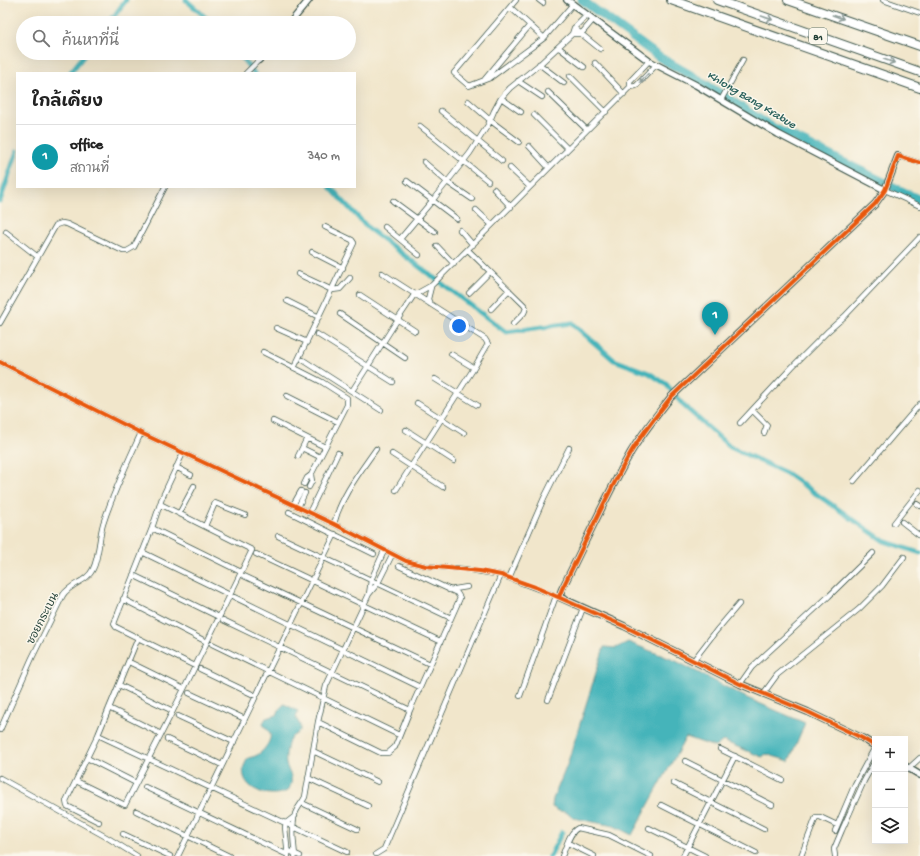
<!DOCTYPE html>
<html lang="th">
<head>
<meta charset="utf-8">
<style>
  body { margin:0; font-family:"Gochi Hand","Playpen Sans Thai",sans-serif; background:#f6f6f6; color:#222 }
  .controls { position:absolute; right:12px; bottom:12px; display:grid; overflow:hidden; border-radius:0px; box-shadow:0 4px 16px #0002 }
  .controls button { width:36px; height:36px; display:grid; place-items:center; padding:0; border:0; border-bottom:1px solid #e0e0e0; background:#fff; color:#222; font:20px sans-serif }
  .you { position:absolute; left:459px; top:326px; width:14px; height:14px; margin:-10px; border:3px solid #fff; border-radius:50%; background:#1a73e8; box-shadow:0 0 0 6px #1a73e833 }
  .badge { display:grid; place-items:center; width:26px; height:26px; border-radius:50%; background:#2563eb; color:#fff; font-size:13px; font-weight:700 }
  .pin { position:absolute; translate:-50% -33px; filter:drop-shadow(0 1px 2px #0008) }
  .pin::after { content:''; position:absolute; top:21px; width:14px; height:12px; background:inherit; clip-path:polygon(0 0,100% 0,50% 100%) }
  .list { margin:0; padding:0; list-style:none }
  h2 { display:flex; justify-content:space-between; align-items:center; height:52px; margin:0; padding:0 16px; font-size:17px }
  h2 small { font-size:13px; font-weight:400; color:#767676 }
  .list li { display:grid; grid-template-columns:26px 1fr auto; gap:12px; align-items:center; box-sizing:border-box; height:64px; padding:0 16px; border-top:1px solid #e0e0e0 }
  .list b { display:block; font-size:15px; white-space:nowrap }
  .list p { margin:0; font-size:13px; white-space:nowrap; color:#767676 }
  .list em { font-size:13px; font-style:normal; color:#767676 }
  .icon { flex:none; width:22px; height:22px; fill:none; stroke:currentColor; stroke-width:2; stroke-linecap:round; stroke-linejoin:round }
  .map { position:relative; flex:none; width:920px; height:856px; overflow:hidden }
  .search { position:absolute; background:#fff; box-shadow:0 4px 16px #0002; left:16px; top:16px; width:340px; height:44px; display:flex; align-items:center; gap:10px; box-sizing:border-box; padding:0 14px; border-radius:22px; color:#767676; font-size:15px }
  .panel { position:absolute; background:#fff; box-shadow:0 4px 16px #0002; left:16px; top:72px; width:340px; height:116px; border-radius:0px }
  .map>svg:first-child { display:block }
</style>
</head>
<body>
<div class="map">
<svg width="920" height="856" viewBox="0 0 920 856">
  <rect width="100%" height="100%" fill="#fbf7ec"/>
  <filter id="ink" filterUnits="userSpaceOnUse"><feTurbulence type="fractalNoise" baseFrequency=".025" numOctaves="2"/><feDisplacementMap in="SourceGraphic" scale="8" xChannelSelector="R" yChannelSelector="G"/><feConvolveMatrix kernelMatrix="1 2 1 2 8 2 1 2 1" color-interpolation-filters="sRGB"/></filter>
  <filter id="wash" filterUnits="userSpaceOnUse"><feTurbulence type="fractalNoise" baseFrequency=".012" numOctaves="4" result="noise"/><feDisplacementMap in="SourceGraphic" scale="16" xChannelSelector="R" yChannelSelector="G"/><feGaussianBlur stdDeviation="0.9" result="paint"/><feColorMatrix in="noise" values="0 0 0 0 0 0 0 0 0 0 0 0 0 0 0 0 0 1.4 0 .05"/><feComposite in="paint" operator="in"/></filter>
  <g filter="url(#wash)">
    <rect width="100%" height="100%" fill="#f1e6cb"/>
    <path fill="#44b4ba" stroke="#327877" d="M628,642L676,661L747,698L805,723L789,761L766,754L762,757L723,741L715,747L686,737L632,835L614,826L573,818L566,812L559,811L552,807L553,799L567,765L604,647L616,648Z
      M284,704L298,711L296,718L300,725V731C297,734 293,735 290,739C287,744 285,759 286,764C290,776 295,778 288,791C284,792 279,794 275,794C254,795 234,779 248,758C252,757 257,756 260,753C265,749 272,740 270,733C268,729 264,728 263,723L266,718L277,715L279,710Z"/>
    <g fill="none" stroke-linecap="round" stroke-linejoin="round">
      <path stroke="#44b4ba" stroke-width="5" d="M186,0L212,23
        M109,23L126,0
        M238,53L254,73
        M70,73L86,53
        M330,187L368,228L506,332L572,323L614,360L649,373L666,384L684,406L730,447L786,473L884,541L920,553
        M0,201L17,151
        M550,856L562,832"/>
      <path stroke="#44b4ba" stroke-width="9" d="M582,0L659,57L699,80L772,127L920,200"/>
    </g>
  </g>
  <g filter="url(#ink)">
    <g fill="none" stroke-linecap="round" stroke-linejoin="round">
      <defs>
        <path id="minor" d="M516,0L454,73L469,86L490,78L544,38L573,4
          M539,0L543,3
          M883,0L920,13
          M510,7L544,38
          M574,28L600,49
          M572,34H581L593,20
          M558,47L584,67
          M595,63L624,94
          M539,64L564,83
          M246,73L259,60
          M570,76L606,112
          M485,79L530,25
          M518,81L542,97
          M630,87V81L649,61
          M548,92L587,130
          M501,98L521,112
          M721,100L743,60
          M468,101L491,121L519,142
          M441,111L502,161
          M534,115L568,149
          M420,126L488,181
          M529,146L549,168
          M898,156L920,163
          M424,162L447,182L472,199
          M510,168L530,187
          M407,181L457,219
          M494,189L511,207
          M885,190L920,206
          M393,201L435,232
          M476,210L492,225
          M385,227L419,255
          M460,230L473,245
          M6,232L38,257
          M400,239L432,201L470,153L488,125L494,111L501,98L510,88L541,63L572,34L574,28L587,15
          M437,246L454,264
          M468,250L524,305L526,308L524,313L513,324
          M312,252L343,268
          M382,273L485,339L488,344L474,368L396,490
          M298,274L332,290L340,289L350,278
          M469,293L490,272
          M360,295L415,331
          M287,301L319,317
          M430,304L428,299L431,287
          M491,309L509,290
          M340,314L405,358
          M0,323L56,225L62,223L67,224L123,251H127L134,247L165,187
          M276,328L307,342
          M317,334L393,382
          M263,352L322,382L347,398V405L311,475L307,478L304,484
          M451,354L474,368
          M303,360L381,410
          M0,362L141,433L334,524L406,561L426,566L464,569L501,575L559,597
          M294,368L354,243L352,240L325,227
          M435,379L477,405
          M352,391L396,322L414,295L432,285L630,87L636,86L656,65
          M287,396L338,422
          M417,403L464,433
          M752,410L767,425L764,433
          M273,421L325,447
          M740,423L792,367L827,332L845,316L920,237
          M406,430L454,461
          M302,448L320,457
          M392,454L443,487
          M298,456L307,438
          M176,467L191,475
          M854,481L920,404
          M309,487L312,481L311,475
          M917,504L920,506
          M293,505L301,491
          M298,507L305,493
          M289,512L374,554
          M309,513L338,453
          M179,514L194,486
          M902,522L920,536
          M894,523L920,490
          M334,524C341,496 360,472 376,449
          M205,526L215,503L245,515
          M152,528L241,572
          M278,536L451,618
          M142,552L230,595
          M256,554L440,641
          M133,575L219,617
          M244,576L430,664
          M509,578L544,498L569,448
          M449,590L467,587
          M369,594L371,580L384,551
          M234,597L420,687
          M123,599L207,642
          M223,620L410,710
          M138,638L195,666
          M212,644L399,735
          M693,661L716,631L739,604
          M129,662L184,689
          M200,669L256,696
          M740,684L752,667L829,596L873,553
          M119,685L173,711
          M189,693L245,719
          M763,694L777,675L859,609L882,586L904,557
          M520,696L556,596
          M548,700L583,608
          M109,708L161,734
          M178,716L234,742
          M318,722L381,753H388L395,747L410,710L460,598L457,593L399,566
          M0,730L32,658L63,595C71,583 87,582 93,569C99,557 99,538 103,524C113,493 127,463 141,433
          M98,735L347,852
          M167,739L222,765
          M720,749L782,780
          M313,751L378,782
          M87,758L136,783
          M685,761L772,805
          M909,768L920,758
          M0,778L108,838L137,856
          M308,778L368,806
          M76,781L125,805L184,689L252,550L160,504
          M673,783L764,829
          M145,787L288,855
          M302,803L357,829
          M661,805L756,853
          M136,811L229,856
          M99,822L67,806L66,801L98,735L138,638L116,627L114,624L115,621L152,528L162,498L183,453
          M649,828L705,856
          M835,831L855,784L875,747
          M123,834L170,856
          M568,843L594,856
          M287,850L300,856
          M376,854L384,849L501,575
          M178,856L335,534
          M288,856L285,827L286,823L295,816
          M295,856C294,842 291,828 295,814C297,808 302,803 305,797L318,722L326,686L369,594L378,583L392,555
          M562,856C566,848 569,832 578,828L609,835L651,856
          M683,856L735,756
          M801,856L816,817H820L837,825
          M835,856L834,849L842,830L864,781L875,761"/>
        <path id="tertiary" d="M567,0L649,61L696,85L778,134L885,190
          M290,23L309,0
          M259,60L265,53
          M875,746L862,738L808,712L740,684L624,626L559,597L562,589C585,543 606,496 631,452C643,432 657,415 671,397L875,204L885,190L898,156
          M905,766L920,775"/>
        <path id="motorway" d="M671,0L920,88
          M717,0L920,72
          M788,0L920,46"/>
      </defs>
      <use href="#minor" stroke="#3e564b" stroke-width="6"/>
      <use href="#tertiary" stroke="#3e564b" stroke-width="8"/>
      <use href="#motorway" stroke="#3e564b" stroke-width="10"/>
      <use href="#minor" stroke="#fff" stroke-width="4.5"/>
      <use href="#tertiary" stroke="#fff" stroke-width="5.5"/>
      <use href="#motorway" stroke="#fff" stroke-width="8"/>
      <defs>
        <path id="cycleway" d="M0,362L141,433L334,524L406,561L426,566L480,571L501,575L535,587L624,626L740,684L808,712L862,738L875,746
          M559,597L562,589C585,543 606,496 631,452C643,432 657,415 671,397L875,204L885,190L898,156L920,163"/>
      </defs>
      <use href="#cycleway" stroke="#fbf7ec" stroke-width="6"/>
      <use href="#cycleway" stroke="#e8590c" stroke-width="4"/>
    </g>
    <defs><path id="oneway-shaft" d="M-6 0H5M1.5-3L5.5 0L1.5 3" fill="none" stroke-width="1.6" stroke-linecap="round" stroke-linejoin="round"/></defs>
    <g stroke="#8f9e9a">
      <use href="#oneway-shaft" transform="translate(838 17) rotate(19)"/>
      <use href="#oneway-shaft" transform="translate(767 18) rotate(19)"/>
      <use href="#oneway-shaft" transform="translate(889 61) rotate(19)"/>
      <use href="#oneway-shaft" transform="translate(644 78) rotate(133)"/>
    </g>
  </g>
  <g text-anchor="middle" stroke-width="3" stroke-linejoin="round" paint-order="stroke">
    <rect fill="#fbf7ec" stroke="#61756b" stroke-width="1" x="809" y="28" width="18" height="16" rx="3"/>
    <g font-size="10" font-weight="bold" fill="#1f3d34">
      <text x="818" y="40">81</text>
    </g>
    <g font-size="11" fill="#1f3d34" stroke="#fbf7ec">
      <text transform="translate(42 618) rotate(-63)" y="4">ซอยกระเบน</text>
    </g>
    <g font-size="12" font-style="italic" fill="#2a615c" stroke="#fbf7ec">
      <text transform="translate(752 99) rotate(31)" y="4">Khlong Bang Krabue</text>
    </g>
  </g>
</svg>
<div class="controls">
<button>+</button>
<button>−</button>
<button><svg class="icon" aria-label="layers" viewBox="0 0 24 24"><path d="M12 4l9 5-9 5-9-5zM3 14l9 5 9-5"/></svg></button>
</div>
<div class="you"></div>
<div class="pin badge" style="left:715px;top:335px;background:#0f9aa8">1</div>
<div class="search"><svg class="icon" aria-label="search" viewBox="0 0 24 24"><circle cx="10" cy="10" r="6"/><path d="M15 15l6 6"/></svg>ค้นหาที่นี่</div>
<section class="panel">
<h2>ใกล้เคียง<small></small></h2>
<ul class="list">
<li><span class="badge" style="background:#0f9aa8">1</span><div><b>office</b><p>สถานที่</p></div><em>340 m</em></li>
</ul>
</section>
</div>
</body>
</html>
